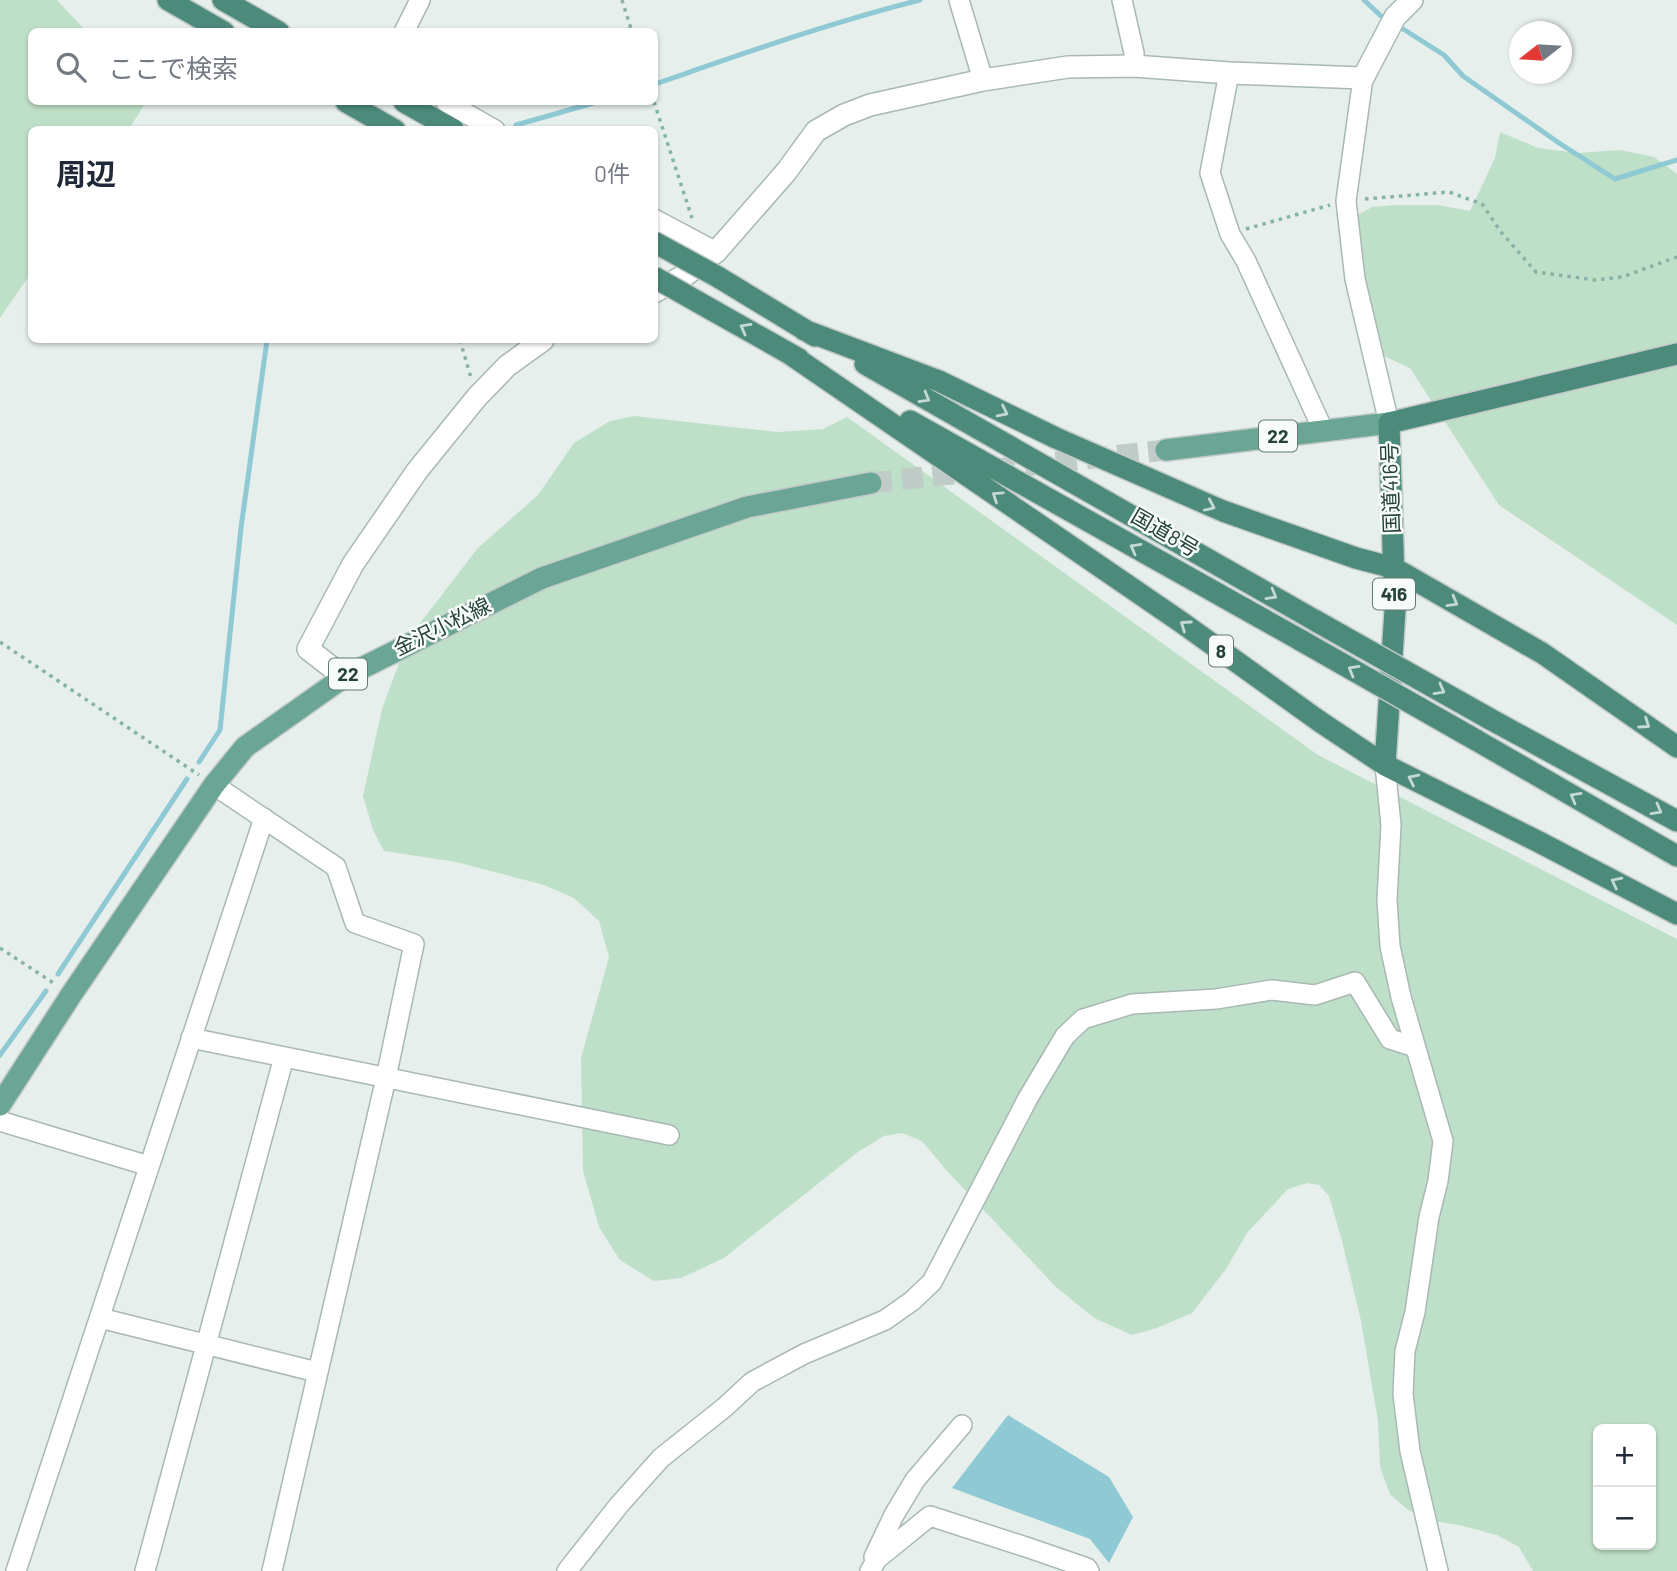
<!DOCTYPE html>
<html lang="ja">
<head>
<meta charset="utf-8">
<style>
  body { margin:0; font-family:Barlow,"Noto Sans JP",sans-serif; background:#f6f6f7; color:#1f2937 }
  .controls { position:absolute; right:21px; bottom:21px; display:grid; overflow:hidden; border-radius:10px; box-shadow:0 2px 5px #0004 }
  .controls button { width:63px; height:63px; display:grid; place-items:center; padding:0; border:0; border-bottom:2px solid #e0e1e3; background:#fff; color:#1f2937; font:35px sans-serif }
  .compass { position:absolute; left:1509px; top:21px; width:63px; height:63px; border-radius:50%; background:#fff; box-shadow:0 2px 5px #0004; rotate:253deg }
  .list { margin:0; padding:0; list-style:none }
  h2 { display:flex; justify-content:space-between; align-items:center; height:91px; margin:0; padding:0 28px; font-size:30px }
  h2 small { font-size:23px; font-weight:400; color:#747a83 }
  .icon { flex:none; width:38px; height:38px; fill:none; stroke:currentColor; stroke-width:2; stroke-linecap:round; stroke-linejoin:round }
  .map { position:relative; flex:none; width:1677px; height:1571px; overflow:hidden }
  .search { position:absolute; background:#fff; box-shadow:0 2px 5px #0004; left:28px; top:28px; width:630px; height:77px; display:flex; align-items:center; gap:18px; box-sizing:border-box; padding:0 24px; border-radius:10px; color:#747a83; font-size:26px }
  .panel { position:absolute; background:#fff; box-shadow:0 2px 5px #0004; left:28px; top:126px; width:630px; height:217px; border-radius:10px }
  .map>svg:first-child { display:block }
</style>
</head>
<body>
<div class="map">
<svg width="1677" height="1571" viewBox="0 0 1677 1571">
  <rect width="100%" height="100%" fill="#e6efeb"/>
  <path fill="#bfe0c8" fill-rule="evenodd" d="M0,0H57L86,31L32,32V102H146L129,129L32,130L31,273L0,318Z
    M1500,132L1538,148L1578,153L1621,150L1654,157L1677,174V625L1499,505L1410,368L1377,353L1347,221L1372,207L1394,205H1438L1470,211L1495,158Z
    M634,416L778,432L823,429L847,417L1318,755L1677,939V1571H1533L1519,1547L1497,1535L1459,1525L1432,1521L1408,1510L1390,1494L1380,1467L1378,1421L1361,1321L1342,1241L1329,1196L1319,1185L1307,1183L1288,1189L1247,1233L1226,1269L1192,1313L1157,1328L1132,1335L1094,1318L1055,1286L947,1171L922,1141L902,1133L884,1136L858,1152L724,1258L681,1278L654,1281L620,1260L599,1227L583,1171L581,1058L609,957L599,921L574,898L544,885L456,862L384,851L373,830L363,796L382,709L408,639L477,549L538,495L574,443L610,421ZM1598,1429H1651V1545H1598Z"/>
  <path fill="#8ec9d4" d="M1008,1415L1109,1477L1133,1517L1109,1563L1090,1539L952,1488Z"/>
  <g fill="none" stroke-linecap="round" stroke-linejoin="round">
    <path stroke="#8ec9d4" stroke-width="5" d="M1364,0L1381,16
      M1400,27L1444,55L1463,76L1559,143L1615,179L1677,160
      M658,83C745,53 832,22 920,0
      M516,125L597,102
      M199,762L220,730L241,528L267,340
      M58,974L187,779
      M0,1055L46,991"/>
    <path stroke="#bfccc8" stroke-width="21" stroke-dasharray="21 10" stroke-linecap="butt" d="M871,483L1166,450"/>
    <defs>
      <path id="minor" d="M959,0L983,80
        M1122,0L1134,53V66
        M404,32L420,0
        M1229,73L1210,173L1230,234L1246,261L1323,430
        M1363,78L1346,201L1355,279L1389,423
        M446,102L495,130
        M654,219L716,252
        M1385,765L1391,825L1387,900L1390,946L1401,997L1443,1141L1438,1181L1429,1217L1415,1312L1405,1351L1403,1394L1410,1451L1438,1571
        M214,785L336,867L355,923L414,944L386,1078L272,1571
        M191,1038L669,1135
        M0,1121L149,1166
        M100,1318L317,1372
        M874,1557L894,1515L915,1480L962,1425
        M16,1571L264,818
        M145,1571L284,1057
        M567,1571L619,1505L661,1458L725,1407L752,1382L804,1354L885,1320L912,1301L932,1282L1028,1098L1065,1036L1083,1019L1132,1004L1216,999L1272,990L1315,995L1355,982L1390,1039L1415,1047
        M870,1571L877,1559L930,1516L1029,1548L1087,1568L1089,1571"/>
      <path id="tertiary" d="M654,292L687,274L716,252L786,172L816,131L844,115L870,105L983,80L1068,67L1134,66L1229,73L1363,78L1395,17L1412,0
        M344,677L308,649L353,564L417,471L477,397L507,366L543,340"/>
      <path id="primary" d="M1166,450L1389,423
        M0,1105L71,995L214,785L245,747L344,677L542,578L747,507L871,483"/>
      <path id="trunk" d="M168,0L224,32
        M223,0L279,32
        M346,102L395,130
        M404,102L454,130
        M718,277L815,336
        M698,302L799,359
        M804,330L939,381L1056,438L1223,511L1356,558L1394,568L1542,653L1677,747
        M787,352L1181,622L1319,721L1385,765L1539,842L1677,914
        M865,364L1316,621
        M910,421L1302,641
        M1490,719L1677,821
        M1476,740L1677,856
        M1385,765L1395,610L1389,423L1677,354"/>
    </defs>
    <use href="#minor" stroke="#a8b8b2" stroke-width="22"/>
    <use href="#tertiary" stroke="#a8b8b2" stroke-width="24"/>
    <use href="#primary" stroke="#c2cac8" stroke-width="24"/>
    <use href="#trunk" stroke="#c2cac8" stroke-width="24"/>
    <path stroke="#86b3a5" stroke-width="3.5" stroke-dasharray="3.5 5" stroke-linecap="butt" d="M622,0L632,32
      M654,102L692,218
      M1365,199L1449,192L1482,204L1501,232L1536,272L1595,280L1622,277L1677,257
      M1246,229L1330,205
      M460,340L471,378
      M0,642L199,775
      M0,948L55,984"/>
    <use href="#minor" stroke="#fff" stroke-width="19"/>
    <use href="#tertiary" stroke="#fff" stroke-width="21"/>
    <use href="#primary" stroke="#6aa596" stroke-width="21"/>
    <use href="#trunk" stroke="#4c8a7c" stroke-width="21"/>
    <defs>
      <path id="trunk-bridge" d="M654,242L718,277
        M654,277L698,302
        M1316,621L1490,719
        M1302,641L1476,740"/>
    </defs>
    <use href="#trunk-bridge" stroke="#c2cac8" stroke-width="24" stroke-linecap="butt"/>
    <use href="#trunk-bridge" stroke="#4c8a7c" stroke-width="21"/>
  </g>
  <defs><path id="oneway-chevron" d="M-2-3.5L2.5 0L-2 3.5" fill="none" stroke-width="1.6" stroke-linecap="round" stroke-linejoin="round" transform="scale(1.75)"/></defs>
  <g stroke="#c4d9d4">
    <use href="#oneway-chevron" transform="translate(745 328) rotate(-151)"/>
    <use href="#oneway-chevron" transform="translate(925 398) rotate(30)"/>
    <use href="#oneway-chevron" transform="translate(1003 412) rotate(26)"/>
    <use href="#oneway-chevron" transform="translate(997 496) rotate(-146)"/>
    <use href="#oneway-chevron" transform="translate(1210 506) rotate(24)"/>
    <use href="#oneway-chevron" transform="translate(1135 548) rotate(-151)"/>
    <use href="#oneway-chevron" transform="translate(1272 595) rotate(30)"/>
    <use href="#oneway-chevron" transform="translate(1453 602) rotate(30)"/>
    <use href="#oneway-chevron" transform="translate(1185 625) rotate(-145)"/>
    <use href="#oneway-chevron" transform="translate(1353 670) rotate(-150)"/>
    <use href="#oneway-chevron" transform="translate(1440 690) rotate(29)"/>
    <use href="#oneway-chevron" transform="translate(1645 724) rotate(35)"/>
    <use href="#oneway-chevron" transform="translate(1413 779) rotate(-154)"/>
    <use href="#oneway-chevron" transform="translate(1575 797) rotate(-150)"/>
    <use href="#oneway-chevron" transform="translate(1657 810) rotate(29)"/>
    <use href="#oneway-chevron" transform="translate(1616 882) rotate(-153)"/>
  </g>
  <g text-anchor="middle" stroke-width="5" stroke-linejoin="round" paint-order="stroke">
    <g fill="#f7fbf9" stroke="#637a73" stroke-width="2">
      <rect x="1259" y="420.5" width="38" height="31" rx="5"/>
      <rect x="1373" y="578.5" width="42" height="31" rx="5"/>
      <rect x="1209" y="635.5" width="24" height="31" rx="5"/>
      <rect x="329" y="658.5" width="38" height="31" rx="5"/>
    </g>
    <g font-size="19" font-weight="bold" fill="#24423a">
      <text x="1278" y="443">22</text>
      <text x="1394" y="601">416</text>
      <text x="1221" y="658">8</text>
      <text x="348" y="681">22</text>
    </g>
    <g font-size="21" fill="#24423a" stroke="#f7fbf9">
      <text transform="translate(1391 488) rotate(-92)" y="7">国道416号</text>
      <text transform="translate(1165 533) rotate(30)" y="7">国道8号</text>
      <text transform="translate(442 627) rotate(-26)" y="7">金沢小松線</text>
    </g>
  </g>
</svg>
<div class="controls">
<button>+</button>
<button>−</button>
</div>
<svg class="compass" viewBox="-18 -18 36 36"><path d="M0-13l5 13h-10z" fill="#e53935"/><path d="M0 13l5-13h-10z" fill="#747a83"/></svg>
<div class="search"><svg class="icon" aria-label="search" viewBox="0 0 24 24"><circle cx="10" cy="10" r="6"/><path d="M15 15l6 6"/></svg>ここで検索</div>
<section class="panel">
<h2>周辺<small>0件</small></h2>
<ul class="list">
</ul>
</section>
</div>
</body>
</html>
